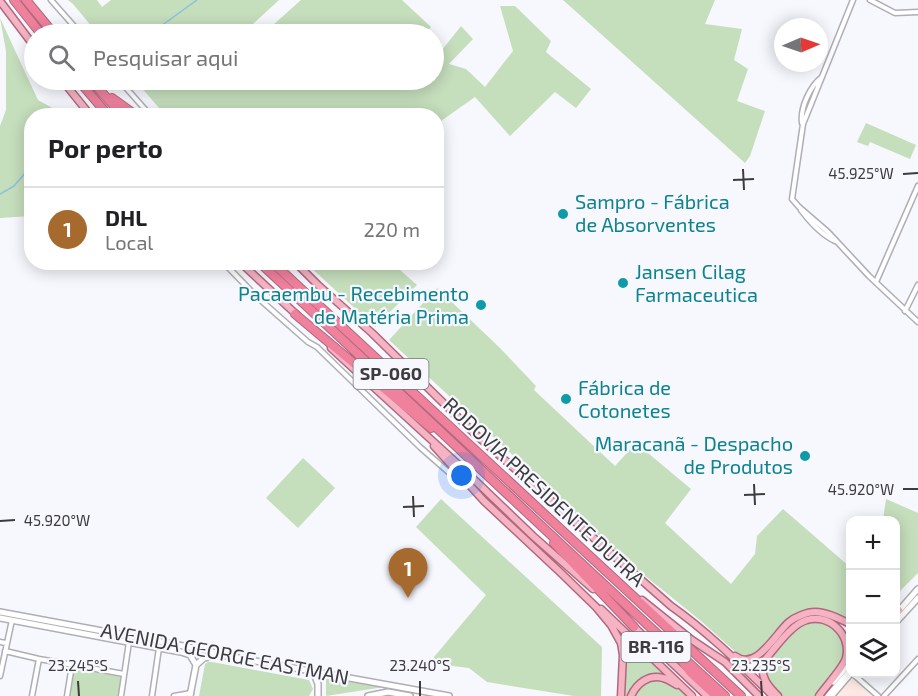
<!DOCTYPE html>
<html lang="pt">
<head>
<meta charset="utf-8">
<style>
  body { margin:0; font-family:"Exo 2",sans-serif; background:#f6f6f6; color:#202124 }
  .controls { position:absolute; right:18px; bottom:18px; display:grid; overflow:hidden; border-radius:12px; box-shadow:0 3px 15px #0003 }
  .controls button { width:54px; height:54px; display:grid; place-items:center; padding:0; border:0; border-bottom:2px solid #e0e0e0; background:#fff; color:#202124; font:30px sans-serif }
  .compass { position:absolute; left:774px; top:18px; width:54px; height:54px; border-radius:50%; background:#fff; box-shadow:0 3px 15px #0003; rotate:88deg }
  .you { position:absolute; left:462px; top:476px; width:21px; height:21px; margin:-15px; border:4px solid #fff; border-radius:50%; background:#1a73e8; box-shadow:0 0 0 9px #1a73e833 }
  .badge { display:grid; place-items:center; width:39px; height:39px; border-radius:50%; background:#a6692e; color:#fff; font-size:20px; font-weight:700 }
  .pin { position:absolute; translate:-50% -50px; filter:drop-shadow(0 2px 3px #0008) }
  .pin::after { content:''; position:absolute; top:32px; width:21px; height:18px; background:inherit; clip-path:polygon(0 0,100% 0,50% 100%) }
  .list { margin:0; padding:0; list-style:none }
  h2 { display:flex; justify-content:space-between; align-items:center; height:78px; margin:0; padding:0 24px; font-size:26px }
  h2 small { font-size:20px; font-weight:400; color:#757577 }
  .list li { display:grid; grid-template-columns:39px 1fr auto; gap:18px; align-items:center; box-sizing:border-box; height:84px; padding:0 24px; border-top:2px solid #e0e0e0 }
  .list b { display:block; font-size:22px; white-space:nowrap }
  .list p { margin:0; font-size:20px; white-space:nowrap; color:#757577 }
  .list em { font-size:20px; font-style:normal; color:#757577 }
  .icon { flex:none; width:33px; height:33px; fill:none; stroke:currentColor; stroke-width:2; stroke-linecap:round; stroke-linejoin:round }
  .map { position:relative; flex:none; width:918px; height:696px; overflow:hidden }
  .search { position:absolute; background:#fff; box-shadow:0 3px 15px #0003; left:24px; top:24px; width:420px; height:66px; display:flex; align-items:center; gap:15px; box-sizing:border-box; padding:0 21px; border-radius:33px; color:#757577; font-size:22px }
  .panel { position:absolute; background:#fff; box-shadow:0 3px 15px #0003; left:24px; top:108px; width:420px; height:162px; border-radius:24px }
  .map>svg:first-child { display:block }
</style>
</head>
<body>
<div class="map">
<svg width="918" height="696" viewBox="0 0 918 696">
  <rect width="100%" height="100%" fill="#f7f7fe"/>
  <path fill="#fee9e4" d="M852,679H854L872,696H835Z"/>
  <path fill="#c5debc" d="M68,0H97L102,7L111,0H279L242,34H98L73,4Z
    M301,0H402L431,27L424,34H263Z
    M563,0H715L705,24L742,29L734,60L748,69L737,101L765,111L750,156L745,163Z
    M500,6H515L551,41L546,52L591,89L576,108L555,92L510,136L475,97L441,121L437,119L436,116L424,114L423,116L165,115L135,80H434V43L442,50L461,26L473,39L449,64L466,69L485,87L513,51Z
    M0,18L38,100L65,115L32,116L31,216L0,218V126L6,110V51Z
    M866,123L916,145L910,159L870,142L868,146L857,142Z
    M306,263H392L417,285L375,327Z
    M437,288L500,348L536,386L534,390L615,466L636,443L691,489L665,523L731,584L755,554L757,536L783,509L850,567V622L829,612L800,613L758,652L748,657L740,656L701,621L623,558L389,340Z
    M303,458L335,488L298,528L266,498Z
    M441,499L602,647L601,696H574L487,682L469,668L429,663L486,595L416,527Z
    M886,499L918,513V573L896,595V520H883Z
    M808,622C814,622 825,621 831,625C840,631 847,648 844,658C841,666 822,688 816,696H781L766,679L765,663L797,628Z
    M624,640L670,677C664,677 656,674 649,675C639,677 631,686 629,696H623Z
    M208,662H212L309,680L313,689L309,696H199L205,664Z
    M74,669L122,677L119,696H69Z
    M326,676L330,677L384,687L326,696Z
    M655,680C668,681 678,687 688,696H634C640,687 644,682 655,680Z"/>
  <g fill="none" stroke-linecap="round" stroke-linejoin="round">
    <path stroke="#8cc1dd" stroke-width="1.5" d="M150,34L197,0
      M0,194L14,186L32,165"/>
    <defs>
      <path id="street" d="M51,0L81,34
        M853,0L803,124L792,199L799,207L828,232L869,276L918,322
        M870,0L895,13L918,12
        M119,80L151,116
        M802,123C800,108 810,86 822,77
        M801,210C810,222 822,235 835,241
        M223,262L256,296L308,342L317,347L421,448L453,476
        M876,282L918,186
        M905,311L918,285
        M0,642L6,643
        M5,651L39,659L124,674
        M853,674L878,696
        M0,676L12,620
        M32,696L39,659
        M67,696L72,665
        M121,696L129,642
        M152,696L159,648
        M174,696L191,693
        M832,696L851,674
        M884,696L918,659"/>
      <path id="secondary" d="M0,612L210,651L222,655L449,696
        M897,613L918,589
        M0,618L181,652L190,655L196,665
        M896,622L918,598
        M196,665L204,658L217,655
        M313,671L318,684V696
        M833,682L850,663
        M190,696L196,665
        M368,696L388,692L410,696
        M828,696L850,671"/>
      <path id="primary" d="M0,1L34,46
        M62,80L91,116
        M240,262L298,316
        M295,262L318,285L372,333L474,433L671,606C708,632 740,664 773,696
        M331,348L461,467L533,536L593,589
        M434,446L484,501L561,573L596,607L611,625L621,643L623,655L621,696
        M642,600L692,640L725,662L759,696
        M601,609L692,696
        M896,613L899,610
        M631,624L707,696
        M735,656C756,672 775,634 789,622C795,617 807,612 815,612C827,612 840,619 850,624
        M631,696C637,683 649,674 663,678C668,679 673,683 677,685
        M778,696C768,686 760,677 763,662C774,650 791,624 807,620C829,613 852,635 846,658C844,667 825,687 819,696"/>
      <path id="highway" d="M14,0L41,34
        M26,0L54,34
        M78,80L109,116
        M91,80L123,116
        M112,98L137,116
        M259,262C415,406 568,553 725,696
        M272,262L741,696
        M295,314L431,428
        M554,543L634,627
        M682,661L690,672L716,696"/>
    </defs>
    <use href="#street" stroke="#afaeb7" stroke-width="7"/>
    <use href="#secondary" stroke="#afaeb7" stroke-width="8"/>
    <use href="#primary" stroke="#b0697c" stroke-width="9"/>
    <use href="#highway" stroke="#b0697c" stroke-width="10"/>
    <use href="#street" stroke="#fff" stroke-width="4"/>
    <use href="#secondary" stroke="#fff" stroke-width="5"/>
    <use href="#primary" stroke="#f5b3c4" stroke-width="6"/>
    <use href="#highway" stroke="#ef819d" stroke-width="8"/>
  </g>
  <path fill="none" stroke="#3c3c3f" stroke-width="2" d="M743,169L744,190M903,174L918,173M733,180L754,179M754,484L755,505M903,489H918M744,495L765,494M413,496L414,517M403,507L424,506M0,521L15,520M78,681L79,696M420,681V696M761,681L762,696"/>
  <g fill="#0f9aa8" stroke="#f7f7fe" stroke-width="2">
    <circle cx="563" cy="214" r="6"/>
    <circle cx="623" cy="283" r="6"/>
    <circle cx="481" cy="305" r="6"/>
    <circle cx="566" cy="399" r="6"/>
    <circle cx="805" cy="456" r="6"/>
  </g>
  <g text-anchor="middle" stroke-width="4.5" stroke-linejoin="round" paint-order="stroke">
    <g fill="#f7f7fe" stroke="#747478" stroke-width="1.5">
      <rect x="353.5" y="359" width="75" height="30" rx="4.5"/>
      <rect x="621.5" y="632" width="69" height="30" rx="4.5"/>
    </g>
    <g font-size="18" font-weight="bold" fill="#3c3c3f">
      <text x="391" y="380">SP-060</text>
      <text x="656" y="653">BR-116</text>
    </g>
    <g font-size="20" fill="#0d838f" stroke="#f7f7fe" text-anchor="start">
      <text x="575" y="209">Sampro - Fábrica<tspan x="575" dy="23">de Absorventes</tspan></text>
      <text x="635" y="279">Jansen Cilag<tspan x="635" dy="23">Farmaceutica</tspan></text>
      <text x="469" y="301" text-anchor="end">Pacaembu - Recebimento<tspan x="469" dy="23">de Matéria Prima</tspan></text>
      <text x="578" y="395">Fábrica de<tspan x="578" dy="23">Cotonetes</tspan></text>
      <text x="793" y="451" text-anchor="end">Maracanã - Despacho<tspan x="793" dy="23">de Produtos</tspan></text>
    </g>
    <g font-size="20" fill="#3c3c3f" stroke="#f7f7fe">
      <text transform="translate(544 492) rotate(43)" y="7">RODOVIA PRESIDENTE DUTRA</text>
      <text transform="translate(225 654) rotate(11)" y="7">AVENIDA GEORGE EASTMAN</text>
    </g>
  </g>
  <g font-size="15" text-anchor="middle" fill="#3c3c3f" stroke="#f7f7fe" stroke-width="4.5" stroke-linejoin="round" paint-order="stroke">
    <text x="861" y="179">45.925°W</text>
    <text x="861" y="495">45.920°W</text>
    <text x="57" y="526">45.920°W</text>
    <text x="78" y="671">23.245°S</text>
    <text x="420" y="671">23.240°S</text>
    <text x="761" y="671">23.235°S</text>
  </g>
</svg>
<div class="controls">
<button>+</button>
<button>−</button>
<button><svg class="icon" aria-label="layers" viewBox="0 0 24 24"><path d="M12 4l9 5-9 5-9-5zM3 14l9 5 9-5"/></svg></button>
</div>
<svg class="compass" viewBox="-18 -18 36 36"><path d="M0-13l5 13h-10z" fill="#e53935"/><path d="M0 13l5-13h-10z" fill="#757577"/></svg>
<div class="you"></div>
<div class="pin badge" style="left:408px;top:598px">1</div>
<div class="search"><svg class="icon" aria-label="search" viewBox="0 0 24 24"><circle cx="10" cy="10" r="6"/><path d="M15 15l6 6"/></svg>Pesquisar aqui</div>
<section class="panel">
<h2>Por perto<small></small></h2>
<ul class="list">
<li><span class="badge">1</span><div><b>DHL</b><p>Local</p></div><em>220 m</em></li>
</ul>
</section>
</div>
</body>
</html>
